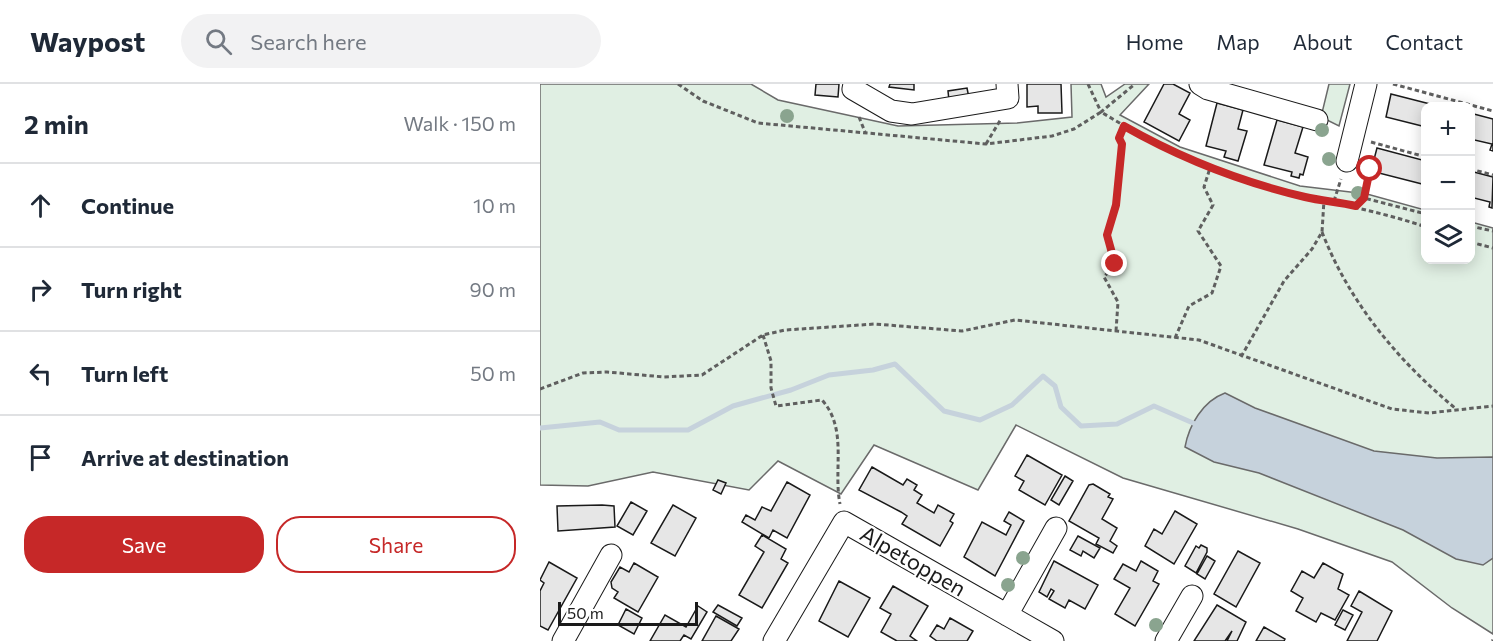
<!DOCTYPE html>
<html lang="en">
<head>
<meta charset="utf-8">
<style>
  body { margin:0; font-family:Commissioner,sans-serif; background:#f2f2f3; color:#1f2937 }
  .controls { position:absolute; right:18px; top:18px; display:grid; overflow:hidden; border-radius:12px; box-shadow:0 3px 15px #0003 }
  .controls button { width:54px; height:54px; display:grid; place-items:center; padding:0; border:0; border-bottom:2px solid #e0e1e3; background:#fff; color:#1f2937; font:30px sans-serif }
  .scale { position:absolute; left:18px; bottom:15px; width:140px; box-sizing:border-box; padding-left:6px; border:3px solid #1a1a1a; border-top:0; font-size:16px; line-height:21px; white-space:nowrap; color:#1a1a1a; -webkit-text-stroke:4px #fff; paint-order:stroke }
  .stop { position:absolute; width:18px; height:18px; margin:-14px; border:4px solid #c62828; border-radius:50%; background:#fff }
  .stop.end { background:#c62828; border-color:#fff; box-shadow:0 2px 6px #0008 }
  .list { margin:0; padding:0; list-style:none }
  h2 { display:flex; justify-content:space-between; align-items:center; height:78px; margin:0; padding:0 24px; font-size:26px }
  h2 small { font-size:20px; font-weight:400; color:#747a83 }
  .list li { display:grid; grid-template-columns:39px 1fr auto; gap:18px; align-items:center; box-sizing:border-box; height:84px; padding:0 24px; border-top:2px solid #e0e1e3 }
  .list b { display:block; font-size:22px; white-space:nowrap }
  .list em { font-size:20px; font-style:normal; color:#747a83 }
  .actions { display:flex; gap:12px; padding:18px 24px }
  .actions a { flex:1; padding:14px 0; border:2px solid #c62828; border-radius:24px; text-align:center; font-size:21px; color:#c62828 }
  .actions .main { background:#c62828; color:#fff }
  .icon { flex:none; width:33px; height:33px; fill:none; stroke:currentColor; stroke-width:2; stroke-linecap:round; stroke-linejoin:round }
  .map { position:relative; flex:none; width:953px; height:557px; overflow:hidden }
  header { display:flex; align-items:center; gap:36px; box-sizing:border-box; height:84px; padding:0 30px; background:#fff; border-bottom:2px solid #e0e1e3 }
  header strong { font-size:28px }
  nav { display:flex; gap:33px; margin-inline-start:auto; font-size:21px }
  .search { width:420px; height:54px; background:#f2f2f3; display:flex; align-items:center; gap:15px; box-sizing:border-box; padding:0 21px; border-radius:33px; color:#747a83; font-size:22px }
  main { display:flex }
  aside { flex:1; background:#fff }
  .map>svg:first-child { display:block }
</style>
</head>
<body>
<header>
<strong>Waypost</strong>
<div class="search"><svg class="icon" aria-label="search" viewBox="0 0 24 24"><circle cx="10" cy="10" r="6"/><path d="M15 15l6 6"/></svg>Search here</div>
<nav><a>Home</a><a>Map</a><a>About</a><a>Contact</a></nav>
</header>
<main>
<aside>
<h2>2 min<small>Walk · 150 m</small></h2>
<ul class="list">
<li><svg class="icon" aria-label="ahead" viewBox="0 0 24 24"><path d="M12 20V5M6 11l6-6 6 6"/></svg><div><b>Continue</b></div><em>10 m</em></li>
<li><svg class="icon" aria-label="right" viewBox="0 0 24 24"><path d="M7 20v-9h11M14 6l5 5-5 5"/></svg><div><b>Turn right</b></div><em>90 m</em></li>
<li><svg class="icon" aria-label="left" viewBox="0 0 24 24"><path d="M17 20v-9H6M10 6l-5 5 5 5"/></svg><div><b>Turn left</b></div><em>50 m</em></li>
<li><svg class="icon" aria-label="arrive" viewBox="0 0 24 24"><path d="M6 21V4h12l-3 4 3 4H6"/></svg><div><b>Arrive at destination</b></div></li>
</ul>
<div class="actions"><a class="main">Save</a><a>Share</a></div>
</aside>
<div class="map">
<svg width="953" height="557" viewBox="0 0 953 557">
  <rect width="100%" height="100%" fill="#fff"/>
  <path fill="#e0efe3" stroke="#6a6a6a" stroke-width="1.5" d="M0,0H211L238,16L358,42L477,39L532,33L531,0H561L566,13L585,0H609L580,31L640,63L760,102L827,110L885,126L886,176H930L931,138L953,144V550L912,524L852,478L758,445L583,394L476,341L438,406L334,361L301,410L238,377L209,406L113,388L48,402L0,401Z
    M789,0H810L799,42L781,33Z"/>
  <path fill="#c6d2dc" stroke="#6a6a6a" stroke-width="1.5" d="M685,309L715,324L834,367L897,374L953,373V474L943,481L916,475L863,446L719,389L674,378L645,363C649,341 663,317 685,309Z"/>
  <g fill="none" stroke-linecap="round" stroke-linejoin="round">
    <path stroke="#c6d2dc" stroke-width="5" d="M0,344L60,338L79,346H148L193,322L251,306L289,291L333,286L355,280L404,327L440,336L472,321L503,292L515,302L521,323L541,342L577,340L614,322L653,339"/>
  </g>
  <path fill="#e6e6e6" stroke="#1a1a1a" stroke-width="1.5" d="M276,0H299L298,13L275,11Z
    M350,0H374V6L349,3Z
    M487,0H521L522,29H498V22L487,23Z
    M624,0H633L650,9L639,30L650,36L639,57L604,38Z
    M427,4L429,14L409,17L408,7Z
    M851,10L898,22H886V43L846,33Z
    M677,19L703,26L698,45L707,47L698,77L684,73L686,67L666,62Z
    M930,29L953,35V67L950,66L952,60L930,55Z
    M737,36L763,43L755,69L768,73L763,91L760,90L759,94L751,92L752,88L724,81Z
    M837,64L886,77V101L831,87Z
    M930,87L953,93L952,124L949,123L950,118L930,113Z
    M487,371L522,391L505,421L479,406L484,397L475,392Z
    M332,383L363,401L367,395L377,401L374,406L382,411L377,419L394,429L398,421L414,430L410,437L413,439L400,462L362,440L367,432L361,428L319,406Z
    M525,392L533,397L519,421L511,416Z
    M178,396L186,399L181,410L173,406Z
    M247,398L270,411L247,454L233,446L229,454L202,438L206,431L215,436L222,423L231,427Z
    M553,400L570,410L568,413L573,415L562,435L577,444L570,457L577,462L573,469L556,460L559,454L529,437L549,401Z
    M91,418L107,427L93,451L77,442Z
    M62,421L74,422L75,443L18,447L17,422Z
    M133,421L156,434L135,472L111,459Z
    M635,427L657,440L634,480L605,462L614,445L622,450Z
    M469,428L484,437L455,492L424,473L442,438L466,451L471,441L464,437Z
    M222,451L246,465L241,475L248,479L222,524L199,511L224,468L215,462Z
    M538,452L560,464L554,474L543,467L541,472L530,466Z
    M661,461L667,464V468L656,489L645,482L656,462L659,464Z
    M698,467L720,479L696,523L674,510Z
    M667,472L675,477L665,495L657,490Z
    M514,477L558,501L545,525L529,516L525,524L509,515L514,507L511,505L507,513L499,508Z
    M601,477L618,487L613,497L619,500L595,542L575,530L590,504L574,495L583,480L596,487Z
    M9,478L37,494L8,546L0,542V507L4,499L0,496Z
    M94,479L118,493L98,528L74,514L78,508L72,504L71,498L80,483L89,488Z
    M783,479L803,490L798,505L809,511L795,536L781,529L776,538L756,527L763,514L751,507L762,487L774,494Z
    M299,497L330,514L308,553L279,537Z
    M353,502L388,522L370,552L377,557H357L341,548L351,530L340,524Z
    M819,507L852,527L837,557H807L822,528L811,522Z
    M178,521L202,534L197,542L173,528Z
    M677,521L706,538L697,557H687L692,547L685,557H654Z
    M158,522L167,528L151,555L144,551L140,557H110L125,531L146,543Z
    M86,525L102,534L94,550L78,541Z
    M803,526L813,531L805,546L795,541Z
    M176,532L199,545L191,557H162Z
    M410,534L433,547L427,557H397L390,552L397,541L404,545Z
    M724,543L745,555L744,557H716Z"/>
  <g fill="none" stroke-linecap="round" stroke-linejoin="round">
    <defs>
      <path id="minor" d="M314,0L313,5L351,27L372,30L468,14L467,0
        M660,0L668,5L777,36
        M807,77L826,0
        M467,531L516,444
        M23,557L71,471
        M234,557L304,438L513,557
        M626,557L652,512"/>
    </defs>
    <use href="#minor" stroke="#1a1a1a" stroke-width="23"/>
    <path stroke="#5f5f5f" stroke-width="3" stroke-dasharray="4.5 3" stroke-linecap="butt" d="M138,0L163,17L218,39L446,60L512,52L534,45L561,28C603,53 645,78 692,93C755,114 822,121 886,143
      M548,0L561,28L595,0
      M853,0L953,27
      M319,33L325,48
      M831,58L886,73
      M446,60L461,35
      M825,83L830,85L824,114L886,130
      M930,85L953,91
      M794,117L801,95
      M816,122L824,114
      M930,142L953,147
      M782,148C809,218 858,277 915,324
      M930,158L953,164
      M576,247L578,218L564,193L575,180L567,151L576,121L582,60L579,54L584,42
      M223,251L231,277V304L236,322L282,316C308,345 293,385 300,420
      M635,254L649,222L672,209L681,182L658,147L673,121L664,103L670,84
      M701,273L744,197L772,165L782,148L784,116
      M0,305L43,289L67,288L124,293L162,291L223,251L245,246L335,240L422,247L475,236L659,256L852,325L889,329L953,322
      M952,557L953,556"/>
    <use href="#minor" stroke="#fff" stroke-width="21"/>
  </g>
  <g fill="#8aa48f">
    <circle cx="247" cy="32" r="7"/>
    <circle cx="782" cy="46" r="7"/>
    <circle cx="789" cy="75" r="7"/>
    <circle cx="818" cy="109" r="7"/>
    <circle cx="483" cy="474" r="7"/>
    <circle cx="468" cy="501" r="7"/>
    <circle cx="616" cy="541" r="7"/>
  </g>
  <g fill="none" stroke-linecap="round" stroke-linejoin="round">
    <path stroke="#c62828" stroke-width="8" d="M575,180L567,151L576,121L582,60L579,54L584,42C642,75 701,98 765,113C782,117 799,118 816,122L824,114L830,85"/>
  </g>
  <g text-anchor="middle" stroke-width="4.5" stroke-linejoin="round" paint-order="stroke">
    <g font-size="22" fill="#1a1a1a" stroke="#fff">
      <text transform="translate(373 477) rotate(30)" y="8">Alpetoppen</text>
    </g>
  </g>
</svg>
<div class="controls">
<button>+</button>
<button>−</button>
<button><svg class="icon" aria-label="layers" viewBox="0 0 24 24"><path d="M12 4l9 5-9 5-9-5zM3 14l9 5 9-5"/></svg></button>
</div>
<div class="scale">50 m</div>
<div class="stop" style="left:830px;top:85px"></div>
<div class="stop end" style="left:575px;top:180px"></div>
</div>
</main>
</body>
</html>
